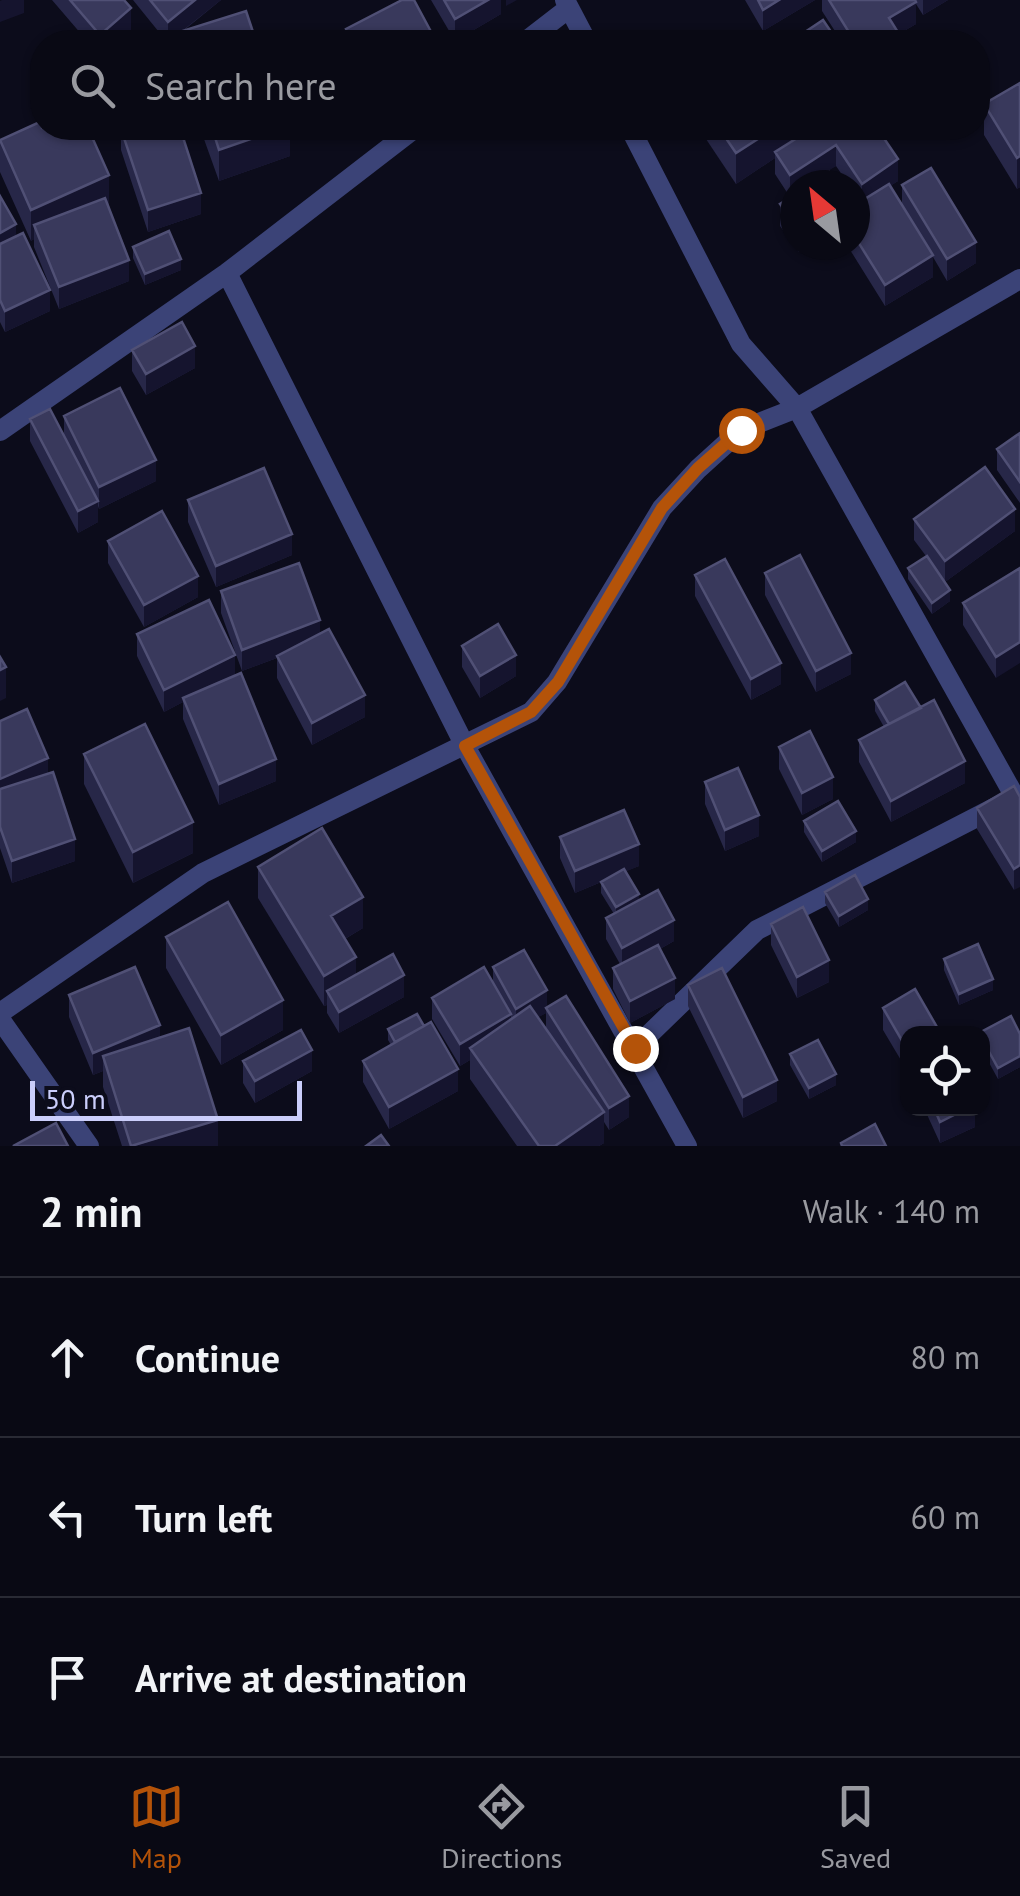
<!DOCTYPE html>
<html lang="en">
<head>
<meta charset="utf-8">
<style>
  body { margin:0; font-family:"PT Sans",sans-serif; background:#171722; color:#f1f3f6 }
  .controls { position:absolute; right:30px; bottom:30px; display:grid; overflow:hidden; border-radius:20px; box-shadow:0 2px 8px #0004 }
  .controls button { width:90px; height:90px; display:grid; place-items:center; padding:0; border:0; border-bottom:2px solid #292a34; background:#090914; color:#f1f3f6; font:50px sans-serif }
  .compass { position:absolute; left:780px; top:170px; width:90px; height:90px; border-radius:50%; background:#090914; box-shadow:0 2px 8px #0004; rotate:331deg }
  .scale { position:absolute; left:30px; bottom:25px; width:272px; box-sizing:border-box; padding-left:10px; border:5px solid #cbcefb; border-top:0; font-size:28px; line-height:35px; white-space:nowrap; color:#cbcefb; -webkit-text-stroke:8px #0c0c1b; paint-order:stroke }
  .stop { position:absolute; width:30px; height:30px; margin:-22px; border:8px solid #b45309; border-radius:50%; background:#fff }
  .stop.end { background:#b45309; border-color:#fff; box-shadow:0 2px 10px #0008 }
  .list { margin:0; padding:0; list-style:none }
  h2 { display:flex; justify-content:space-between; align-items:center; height:130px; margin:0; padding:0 40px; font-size:42px }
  h2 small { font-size:32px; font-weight:400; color:#999aa0 }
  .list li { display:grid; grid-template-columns:65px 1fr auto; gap:30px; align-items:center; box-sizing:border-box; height:160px; padding:0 40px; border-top:2px solid #292a34 }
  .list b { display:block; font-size:38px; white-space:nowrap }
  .list em { font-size:32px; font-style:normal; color:#999aa0 }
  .icon { flex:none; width:55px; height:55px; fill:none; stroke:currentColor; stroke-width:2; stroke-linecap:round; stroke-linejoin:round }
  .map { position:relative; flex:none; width:1020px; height:1146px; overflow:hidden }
  .search { position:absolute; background:#090914; box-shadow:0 2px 8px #0004; left:30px; right:30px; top:30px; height:110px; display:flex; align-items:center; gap:25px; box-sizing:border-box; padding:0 35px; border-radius:40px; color:#999aa0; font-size:38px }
  .sheet { height:610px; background:#090914 }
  nav { display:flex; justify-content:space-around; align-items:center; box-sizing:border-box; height:140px; border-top:2px solid #292a34; background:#090914; font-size:28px; color:#999aa0 }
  nav a { display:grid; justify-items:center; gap:5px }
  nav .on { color:#b45309 }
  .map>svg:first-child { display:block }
</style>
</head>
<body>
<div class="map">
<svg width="1020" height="1146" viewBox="0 0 1020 1146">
  <rect width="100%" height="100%" fill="#0c0c1b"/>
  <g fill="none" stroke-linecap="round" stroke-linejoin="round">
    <path stroke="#3b4377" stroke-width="20" d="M565,0L587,42
      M525,42L569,8
      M630,128L741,344L797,408L1015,797
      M227,273L465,746L687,1146
      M0,431L227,273L415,128
      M0,1013L203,873L531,712L557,682L662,508L698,469L741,430L797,408L1020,279
      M0,1019L89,1146
      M635,1048L757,930L1000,805"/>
  </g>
  <path fill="#272748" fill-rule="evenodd" d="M52,0H124L131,30L116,42H88Z
    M133,0H221L183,31L254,35L260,42H176V37L167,42Z
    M431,0H501V14L455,41Z
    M745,0H815L763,31Z
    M822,0H948L923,15L916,4V24L899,34L904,42H842L822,11Z
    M346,29L436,42H346Z
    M1020,83V187L1017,189L984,135V104Z
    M200,128H290V156L219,181Z
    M702,128H877L898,181L890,186L902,206V185L976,263L947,281L933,257V277L885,306L847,245H855V205L860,202L855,195V185H849L836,166L795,185V193L790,197L775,174V158L736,184L702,133Z
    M121,129L201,214L148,232L121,150Z
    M0,140L109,206L129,281L59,309L34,247V239L31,241L0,172Z
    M795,195V245H810L799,252L780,226V204Z
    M0,196L16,237L50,311L5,332L0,322Z
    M133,247L181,270L145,285L133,258Z
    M132,350L195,368L146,395L132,371Z
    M64,416L156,481L99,509L98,506V522L78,533L30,441V419L64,437Z
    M1020,433V503L997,470V449Z
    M188,500L292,555L216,587L188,522Z
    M914,519L1015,531L945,582L950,601L932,614L908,579V568L926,556L914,540Z
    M108,541L198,597L144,627L108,563Z
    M1020,568L996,678L963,625V603Z
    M765,573L851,674L816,692L765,595Z
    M695,575L781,684L751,700L695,596Z
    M221,591L320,633L365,717L312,745L277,678V658L242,671L221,613Z
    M137,634L235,676L276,781L219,805L183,719V702L164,712L137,656Z
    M462,646L516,676L480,698L462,667Z
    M875,700L965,783L891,822L859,762V740L884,727L875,711Z
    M0,721L48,773L75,861L12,883L0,848Z
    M779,747L833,799L802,815L779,769Z
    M84,754L193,853L133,883L84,784Z
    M705,782L759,836L725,851L705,804Z
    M1020,797L1014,890L977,829V808Z
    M804,821L856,842L822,862L804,832Z
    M560,837L639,866L626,871L639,900L674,941L660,949L675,999L630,1023L613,989V968L620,964L606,939V918L614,914L601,893V882L606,880L575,893L560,858Z
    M258,867L363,928L345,939L356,975L404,997L339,1033L327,1013V1005L324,1006L258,898Z
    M825,892L868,910L839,927L825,903Z
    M771,924L829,982L797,998L771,945Z
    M166,937L283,1030L221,1065L166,968Z
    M944,959L993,990L959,1005L944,970Z
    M493,967L547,1007L629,1117L609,1130L604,1122V1143L599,1146H517L470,1079V1060L460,1066L432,1019V998L493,982ZM546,1013V1028L538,1017Z
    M688,985L777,1101L743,1118L688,1006Z
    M69,995L160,1038L218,1146H122L103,1087V1071L93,1075L69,1017Z
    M883,1008L908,1034V1072L883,1030Z
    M388,1029L458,1091L389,1129L363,1082V1061L391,1045L388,1040Z
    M982,1034H1020V1067L998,1079L982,1050Z
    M790,1054L836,1085L809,1099L790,1065Z
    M243,1061L312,1071L255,1103L243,1083Z
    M924,1108H975V1127L940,1143Z"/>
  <path fill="#15142e" d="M2,0H24V13L0,22V1Z
    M195,0H221L168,42V22Z
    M488,0H501V14L455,41V19Z
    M506,0H517L506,6Z
    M779,0H815L763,31V10Z
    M923,0H948L923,15Z
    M916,2V24L889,40V18Z
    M131,8V30L116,42H100V35Z
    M282,128H290V156L219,181V150Z
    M775,128H820L775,152V158L736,184V153Z
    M836,145V166L807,185H795V193L790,197V175Z
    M1020,156V187L1017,189V158Z
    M898,159V181L862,205V184Z
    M109,175V206L39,237L34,225V239L31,241V210Z
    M201,193V214L148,232V210Z
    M16,224V246L0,255V233Z
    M976,242V263L947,281V259Z
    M799,245H810L799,252Z
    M933,255V277L885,306V285Z
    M181,259V270L145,285V274Z
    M129,260V281L59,309V287Z
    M50,290V311L5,332V311Z
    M195,346V368L146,395V374Z
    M156,460V481L99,509V487Z
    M98,501V522L78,533V511Z
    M1015,509V531L945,582V561Z
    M292,534V555L216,587V566Z
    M198,576V597L144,627V605Z
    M950,590V601L932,614V603Z
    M320,620V642L242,671V650Z
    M1020,642V663L996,678V657Z
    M851,653V674L816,692V671Z
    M235,655V677L183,698V702L164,712V690Z
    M516,655V676L480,698V676Z
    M781,663V684L751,700V679Z
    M6,667V698L0,701V670Z
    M365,695V717L312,745V723Z
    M48,758V780L0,800V779Z
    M276,759V781L219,805V784Z
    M965,761V783L891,822V801Z
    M833,777V799L802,815V793Z
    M759,815V836L725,851V830Z
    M193,822V853L133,883V852Z
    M856,831V842L822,862V851Z
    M75,839V861L12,883V861Z
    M639,844V866L575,893V871Z
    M1020,865V887L1014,890V869Z
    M639,894V905L616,918V907Z
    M363,897V928L331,947V916Z
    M868,899V910L839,927V916Z
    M674,920V941L622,970V948Z
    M356,957V987L327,991V1005L324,1006V976Z
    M829,960V982L797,998V977Z
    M404,975V997L339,1033V1012Z
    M675,978V999L630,1023V1001Z
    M993,979V990L959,1005V994Z
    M547,990V1011L546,1008V1013L516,1030V1009Z
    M283,1000V1030L221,1065V1035Z
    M511,1014V1035L470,1048V1060L460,1066V1044Z
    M160,1025V1046L103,1056V1071L93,1075V1053Z
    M312,1050V1071L255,1103V1081Z
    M1020,1056V1067L998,1079V1068Z
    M458,1069V1091L389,1129V1107Z
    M836,1074V1085L809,1099V1088Z
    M777,1080V1101L743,1118V1097Z
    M629,1096V1117L609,1130V1108Z
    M968,1108H975V1127L940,1143V1122Z
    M604,1112V1143L599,1146H555Z
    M218,1120V1146H135Z"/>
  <path fill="#39395c" stroke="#505075" stroke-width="2.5" d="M70,0H124L131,8L100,35Z
    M150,0H195L168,22Z
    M402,0H414L436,41L353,42L346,29Z
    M444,0H488L455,19Z
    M758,0H779L763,10Z
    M829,0H915L916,2L889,18L904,42H855Z
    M246,11L254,35L232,42H179L176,33Z
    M823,20L838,42H790Z
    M257,34L260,42H232Z
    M1020,83V156L1017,158L984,104Z
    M42,121V128H88L109,175L31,210L0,140Z
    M125,128H180L201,193L148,210L121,129Z
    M212,128H282L219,150Z
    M719,128H775L736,153Z
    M813,128H877L898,159L862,184L836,145L790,175L775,152Z
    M931,168L976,242L947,259L902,185Z
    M829,172L836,185H810Z
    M889,184L933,255L885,285L855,237V205Z
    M795,195V225L780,204Z
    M0,196L16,224L0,233Z
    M105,198L129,260L59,287L34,225Z
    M169,231L181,259L145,274L133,247Z
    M23,233L50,290L5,311L0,300V244Z
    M182,322L195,346L146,374L132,350Z
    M120,388L156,460L99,487L64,416Z
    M50,409L98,501L78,511L30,419Z
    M1020,433V482L997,449Z
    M985,467L1015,509L945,561L914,519Z
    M264,468L292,534L216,566L188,500Z
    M162,511L198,576L144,605L108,541Z
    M800,555L851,653L816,671L765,573Z
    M927,556L950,590L932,603L908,568Z
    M725,559L781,663L751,679L695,575Z
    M299,563L320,620L242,650L221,591Z
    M1020,568V642L996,657L963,603Z
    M209,600L235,655L164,690L137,634Z
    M498,624L516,655L480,676L462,646Z
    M329,629L365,695L312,723L277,656Z
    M0,657L6,667L0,670Z
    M241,673L276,759L219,784L183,698Z
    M905,682L921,708L889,724L875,700Z
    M934,700L965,761L891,801L859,740Z
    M27,709L48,758L0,779V721Z
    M145,724L193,822L133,852L84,754Z
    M810,731L833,777L802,793L779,747Z
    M738,768L759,815L725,830L705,782Z
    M53,772L75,839L12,861L0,827V789Z
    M1014,786L1020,797V865L1014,869L977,808Z
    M838,801L856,831L822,851L804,821Z
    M624,810L639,844L575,871L560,837Z
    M322,828L363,897L331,916L356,957L324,976L258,867Z
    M624,869L639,894L616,907L601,882Z
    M855,875L868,899L839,916L825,892Z
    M658,890L674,920L622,948L606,918Z
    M228,902L283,1000L221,1035L166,937Z
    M803,907L829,960L797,977L771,924Z
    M978,944L993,979L959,994L944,959Z
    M658,945L675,978L630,1001L613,968Z
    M524,950L547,990L516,1009L493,967Z
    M393,954L404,975L339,1012L327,991Z
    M135,967L160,1025L93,1053L69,995Z
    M484,967L511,1014L460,1044L432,998Z
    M722,968L777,1080L743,1097L688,985Z
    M915,989L941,1034H908V1051L883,1008Z
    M566,996L629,1096L609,1108L546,1008Z
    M530,1006L604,1112L555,1146H539L470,1048Z
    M417,1014L424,1026L395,1042L388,1029Z
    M1011,1016L1020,1034V1056L998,1068L982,1039V1034L979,1033Z
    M431,1022L458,1069L389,1107L363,1061Z
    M189,1028L218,1120L131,1146L103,1056Z
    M301,1030L312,1050L255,1081L243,1061Z
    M818,1040L836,1074L809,1088L790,1054Z
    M934,1108H968L940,1122Z
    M56,1123L68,1146H13Z
    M875,1124L886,1146H842L841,1143Z
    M381,1135L389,1146H366Z"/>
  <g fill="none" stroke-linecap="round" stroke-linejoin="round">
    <path stroke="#b45309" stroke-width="12" d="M635,1048L465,746L531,712L558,682L662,508L698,468L741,430"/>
  </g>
</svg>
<div class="controls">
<button><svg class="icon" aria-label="locate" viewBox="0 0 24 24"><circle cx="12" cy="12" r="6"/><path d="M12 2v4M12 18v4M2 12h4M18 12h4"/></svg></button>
</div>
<svg class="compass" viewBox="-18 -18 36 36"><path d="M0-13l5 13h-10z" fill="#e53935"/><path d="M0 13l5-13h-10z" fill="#999aa0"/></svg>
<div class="scale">50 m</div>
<div class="stop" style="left:741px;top:430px"></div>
<div class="stop end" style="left:635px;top:1048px"></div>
<div class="search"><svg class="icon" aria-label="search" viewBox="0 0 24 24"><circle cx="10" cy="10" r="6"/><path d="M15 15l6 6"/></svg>Search here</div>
</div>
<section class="sheet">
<h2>2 min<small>Walk · 140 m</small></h2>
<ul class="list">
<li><svg class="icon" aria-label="ahead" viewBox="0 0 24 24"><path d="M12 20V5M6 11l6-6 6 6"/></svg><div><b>Continue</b></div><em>80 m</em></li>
<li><svg class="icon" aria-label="left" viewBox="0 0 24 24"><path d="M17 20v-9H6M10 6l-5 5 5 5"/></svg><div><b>Turn left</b></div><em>60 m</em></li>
<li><svg class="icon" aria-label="arrive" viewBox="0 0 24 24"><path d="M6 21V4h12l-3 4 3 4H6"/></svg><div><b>Arrive at destination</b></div></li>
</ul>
</section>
<nav>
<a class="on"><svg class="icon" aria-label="map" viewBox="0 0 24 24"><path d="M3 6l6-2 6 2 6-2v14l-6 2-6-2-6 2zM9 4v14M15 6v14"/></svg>Map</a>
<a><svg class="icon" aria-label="directions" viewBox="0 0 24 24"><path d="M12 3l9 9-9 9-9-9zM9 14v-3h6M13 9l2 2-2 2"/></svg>Directions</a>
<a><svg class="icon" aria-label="saved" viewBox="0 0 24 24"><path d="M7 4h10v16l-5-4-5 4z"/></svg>Saved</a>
</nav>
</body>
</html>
